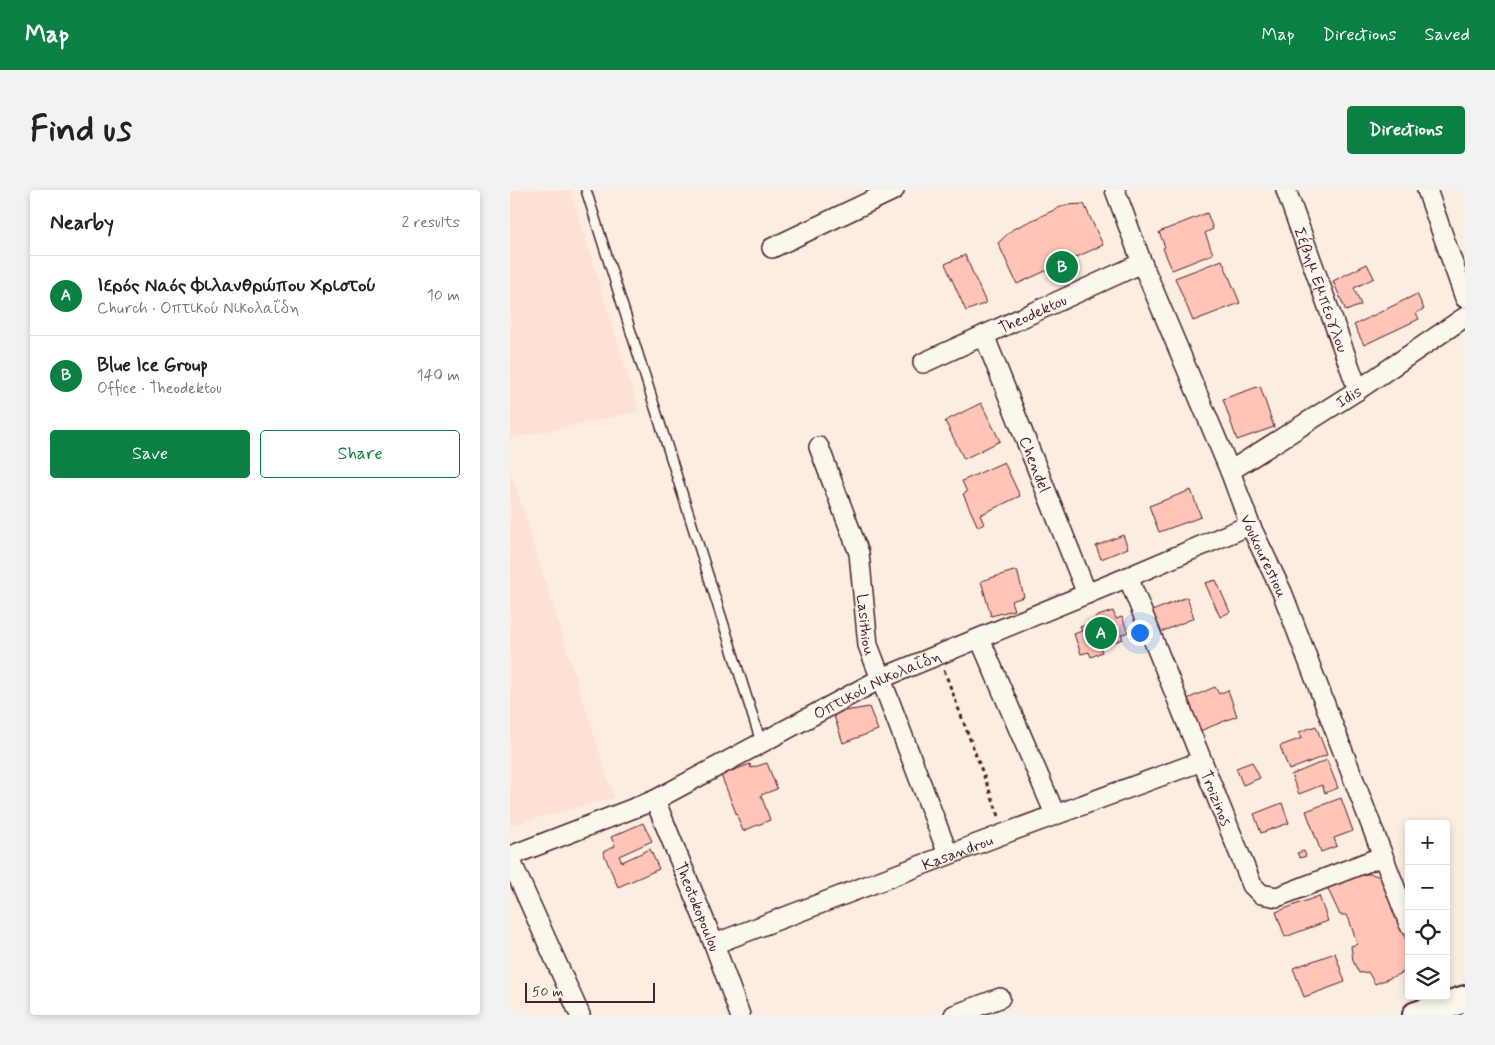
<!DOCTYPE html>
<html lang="en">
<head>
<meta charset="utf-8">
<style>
  body { margin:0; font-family:Mynerve,sans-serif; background:#f2f2f2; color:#222 }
  .controls { position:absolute; right:15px; bottom:15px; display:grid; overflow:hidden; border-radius:5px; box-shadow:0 2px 8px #0003 }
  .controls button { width:45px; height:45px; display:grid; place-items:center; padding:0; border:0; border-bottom:1px solid #e0e0e0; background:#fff; color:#222; font:25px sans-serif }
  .scale { position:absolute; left:15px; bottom:12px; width:130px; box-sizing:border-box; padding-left:5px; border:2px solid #4a1f2b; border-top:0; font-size:14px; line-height:18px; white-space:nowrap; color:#4a1f2b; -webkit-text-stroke:4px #fbf7ec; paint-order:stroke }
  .you { position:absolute; left:629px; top:442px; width:18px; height:18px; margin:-12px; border:4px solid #fff; border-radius:50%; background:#1a73e8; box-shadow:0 0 0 8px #1a73e833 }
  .badge { display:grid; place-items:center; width:32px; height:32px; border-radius:50%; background:#0b8043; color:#fff; font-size:16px; font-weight:700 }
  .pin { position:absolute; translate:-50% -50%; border:2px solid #fff; box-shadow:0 1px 5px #0006 }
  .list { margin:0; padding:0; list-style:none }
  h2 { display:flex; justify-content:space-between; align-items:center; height:65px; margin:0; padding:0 20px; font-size:21px }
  h2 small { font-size:16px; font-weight:400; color:#767676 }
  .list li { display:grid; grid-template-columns:32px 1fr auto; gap:15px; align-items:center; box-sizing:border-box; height:80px; padding:0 20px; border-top:1px solid #e0e0e0 }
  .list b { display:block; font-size:19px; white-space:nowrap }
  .list p { margin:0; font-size:16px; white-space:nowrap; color:#767676 }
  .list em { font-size:16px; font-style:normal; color:#767676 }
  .actions { display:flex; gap:10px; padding:15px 20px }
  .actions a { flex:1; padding:11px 0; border:1px solid #0b8043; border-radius:5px; text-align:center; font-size:18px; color:#0b8043 }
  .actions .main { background:#0b8043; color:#fff }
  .icon { flex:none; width:28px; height:28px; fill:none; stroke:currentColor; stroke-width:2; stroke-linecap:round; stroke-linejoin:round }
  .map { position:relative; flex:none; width:955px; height:825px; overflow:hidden; border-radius:5px }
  header { display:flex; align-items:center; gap:30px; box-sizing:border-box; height:70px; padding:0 25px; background:#0b8043; color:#fff }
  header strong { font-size:24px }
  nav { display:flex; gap:28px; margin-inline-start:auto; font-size:18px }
  .intro { display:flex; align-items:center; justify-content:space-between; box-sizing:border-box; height:120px; padding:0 30px }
  h1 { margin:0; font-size:35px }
  .button { padding:12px 22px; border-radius:5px; background:#0b8043; color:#fff; font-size:18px; font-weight:700 }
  main { display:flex; gap:30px; padding:0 30px }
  aside { flex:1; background:#fff; border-radius:5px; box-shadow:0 2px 8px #0003 }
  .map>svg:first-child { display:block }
</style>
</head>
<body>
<header>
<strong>Map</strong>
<nav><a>Map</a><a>Directions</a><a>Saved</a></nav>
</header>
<div class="intro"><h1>Find us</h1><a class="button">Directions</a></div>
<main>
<aside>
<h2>Nearby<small>2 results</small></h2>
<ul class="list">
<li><span class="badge">A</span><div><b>Ιερός Ναός Φιλανθρώπου Χριστού</b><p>Church · Οπτικού Νικολαΐδη</p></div><em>10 m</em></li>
<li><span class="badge">B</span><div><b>Blue Ice Group</b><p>Office · Theodektou</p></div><em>140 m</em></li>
</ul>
<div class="actions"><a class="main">Save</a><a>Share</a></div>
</aside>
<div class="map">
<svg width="955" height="825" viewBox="0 0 955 825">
  <rect width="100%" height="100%" fill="#fcede1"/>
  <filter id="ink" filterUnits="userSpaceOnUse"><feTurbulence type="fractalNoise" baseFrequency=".02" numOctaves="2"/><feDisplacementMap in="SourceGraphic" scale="10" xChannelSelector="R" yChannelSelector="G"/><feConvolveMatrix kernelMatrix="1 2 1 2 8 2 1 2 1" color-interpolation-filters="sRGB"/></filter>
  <g filter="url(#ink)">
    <path fill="#fde1d4" d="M0,0H60L129,221L0,249Z
      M0,279L104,608L0,635Z"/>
    <path fill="#ffc4b6" stroke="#4a1f2b" d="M574,14L593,55L507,94L488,53L503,39L555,15Z
      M697,23L703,39L695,43L703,64L662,80L653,58L655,57L649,42Z
      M455,65L476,113L456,121L435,74Z
      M712,70L730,113L683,131L665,88Z
      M857,74L864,88L844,98L851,115L836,121L823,91Z
      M907,104L914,119L906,123L909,129L854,155L844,135Z
      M750,196L764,237L727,250L713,209Z
      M471,213L490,251L454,269L435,231Z
      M494,272L510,306L470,325L474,334L468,337L453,304L457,302L452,291Z
      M681,300L691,327L649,342L639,316Z
      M613,345L618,358L591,369L586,356Z
      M507,380L514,407L501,411L504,420L481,426L471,391Z
      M706,390L720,422L710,427L695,393Z
      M677,407L684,428L651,442L642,421Z
      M603,421L606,429L612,427L618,442L611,445L613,449L590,457L592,462L581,467L579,462L571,464L564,444L572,441L570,437L581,433L583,437L588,435L585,427Z
      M705,497L709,504L718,500L727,526L690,541L677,509Z
      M359,517L368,540L333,553L323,523Z
      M806,536L817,565L779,580L770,556L792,548L789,542Z
      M817,570L828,598L815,603L812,595L789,604L781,585Z
      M742,572L750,588L733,595L726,578Z
      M257,573L267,599L251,605L260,630L233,641L211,585L240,574L241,578Z
      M831,608L843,641L824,648L827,656L811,662L796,621Z
      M772,613L779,633L751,643L744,624Z
      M133,633L142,651L109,666L112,672L140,659L149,679L108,697L93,662L105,656L101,647Z
      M794,661L796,666L790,668L787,663Z
      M854,684H861L868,686L874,691L899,758V779L888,785L865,794L858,782L849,783L843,771L841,756L847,754L839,729L836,725H830L817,697Z
      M809,706L818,731L775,747L766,722Z
      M825,763L835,792L794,807L783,778Z"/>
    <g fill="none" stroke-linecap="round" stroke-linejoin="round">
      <defs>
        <path id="service" d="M76,0L251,552"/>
        <g id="minor">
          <path id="s1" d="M605,0L632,73L720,281L740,335L772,402L899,734"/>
          <path id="s2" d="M776,0L848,200"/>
          <path d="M917,0L955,108"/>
          <path d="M262,58L384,0"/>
          <path id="s3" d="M474,145L577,404"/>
          <path id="s4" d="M413,173L632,73"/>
          <path id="s5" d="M309,257L349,363L358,455L438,664"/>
          <path id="s6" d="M720,281L848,200L955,127"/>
          <path id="s7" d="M618,387L742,695L751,704L767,707L873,666"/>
          <path d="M470,449L545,624"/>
          <path id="s8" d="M145,610L204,754L230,825"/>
          <path id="s9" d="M0,666L145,610L372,488L618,387L740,335"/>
          <path d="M0,669L70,825"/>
          <path id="s10" d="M204,754L496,643L692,571"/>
          <path d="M444,825L490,808"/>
        </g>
        <path id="secondary" d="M906,825L955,809"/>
      </defs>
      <use href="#service" stroke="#4a1f2b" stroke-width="12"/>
      <use href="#minor" stroke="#4a1f2b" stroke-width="22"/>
      <use href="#secondary" stroke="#4a1f2b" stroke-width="30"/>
      <path stroke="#4a1f2b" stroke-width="3" stroke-dasharray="4 4" stroke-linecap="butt" d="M434,480L490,629"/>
      <use href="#service" stroke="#fbf7ec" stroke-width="9"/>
      <use href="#minor" stroke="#fbf7ec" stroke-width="19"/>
      <use href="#secondary" stroke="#fbf7ec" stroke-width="26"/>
    </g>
  </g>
  <g text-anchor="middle" stroke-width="4" stroke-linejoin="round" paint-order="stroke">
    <g font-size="16" fill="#4a1f2b" stroke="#fbf7ec">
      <text dy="6" stroke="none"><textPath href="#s2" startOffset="106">Σέβημ Εμπεογλου</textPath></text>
      <text dy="6" stroke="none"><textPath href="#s4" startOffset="120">Theodektou</textPath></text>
      <text dy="6" stroke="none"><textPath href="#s6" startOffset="140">Idis</textPath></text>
      <text dy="6" stroke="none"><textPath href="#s3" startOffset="139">Chendel</textPath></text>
      <text dy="6" stroke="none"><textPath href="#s1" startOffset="395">Voukourestiou</textPath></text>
      <text dy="6" stroke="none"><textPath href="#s5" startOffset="185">Lasithiou</textPath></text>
      <text dy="6" stroke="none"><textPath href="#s9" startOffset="406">Οπτικού Νικολαΐδη</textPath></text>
      <text dy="6" stroke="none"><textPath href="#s7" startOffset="238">Troizinos</textPath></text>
      <text dy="6" stroke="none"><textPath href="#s10" startOffset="260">Kasandrou</textPath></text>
      <text dy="6" stroke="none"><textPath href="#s8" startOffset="115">Theotokopoulou</textPath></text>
    </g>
  </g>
</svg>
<div class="controls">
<button>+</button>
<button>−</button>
<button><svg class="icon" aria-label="locate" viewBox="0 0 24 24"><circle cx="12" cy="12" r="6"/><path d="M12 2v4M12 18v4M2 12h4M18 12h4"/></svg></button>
<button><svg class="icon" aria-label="layers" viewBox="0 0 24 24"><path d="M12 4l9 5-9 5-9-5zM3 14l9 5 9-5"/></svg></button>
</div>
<div class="scale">50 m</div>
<div class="you"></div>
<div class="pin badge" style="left:591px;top:443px">A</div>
<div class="pin badge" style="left:552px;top:77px">B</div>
</div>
</main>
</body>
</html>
